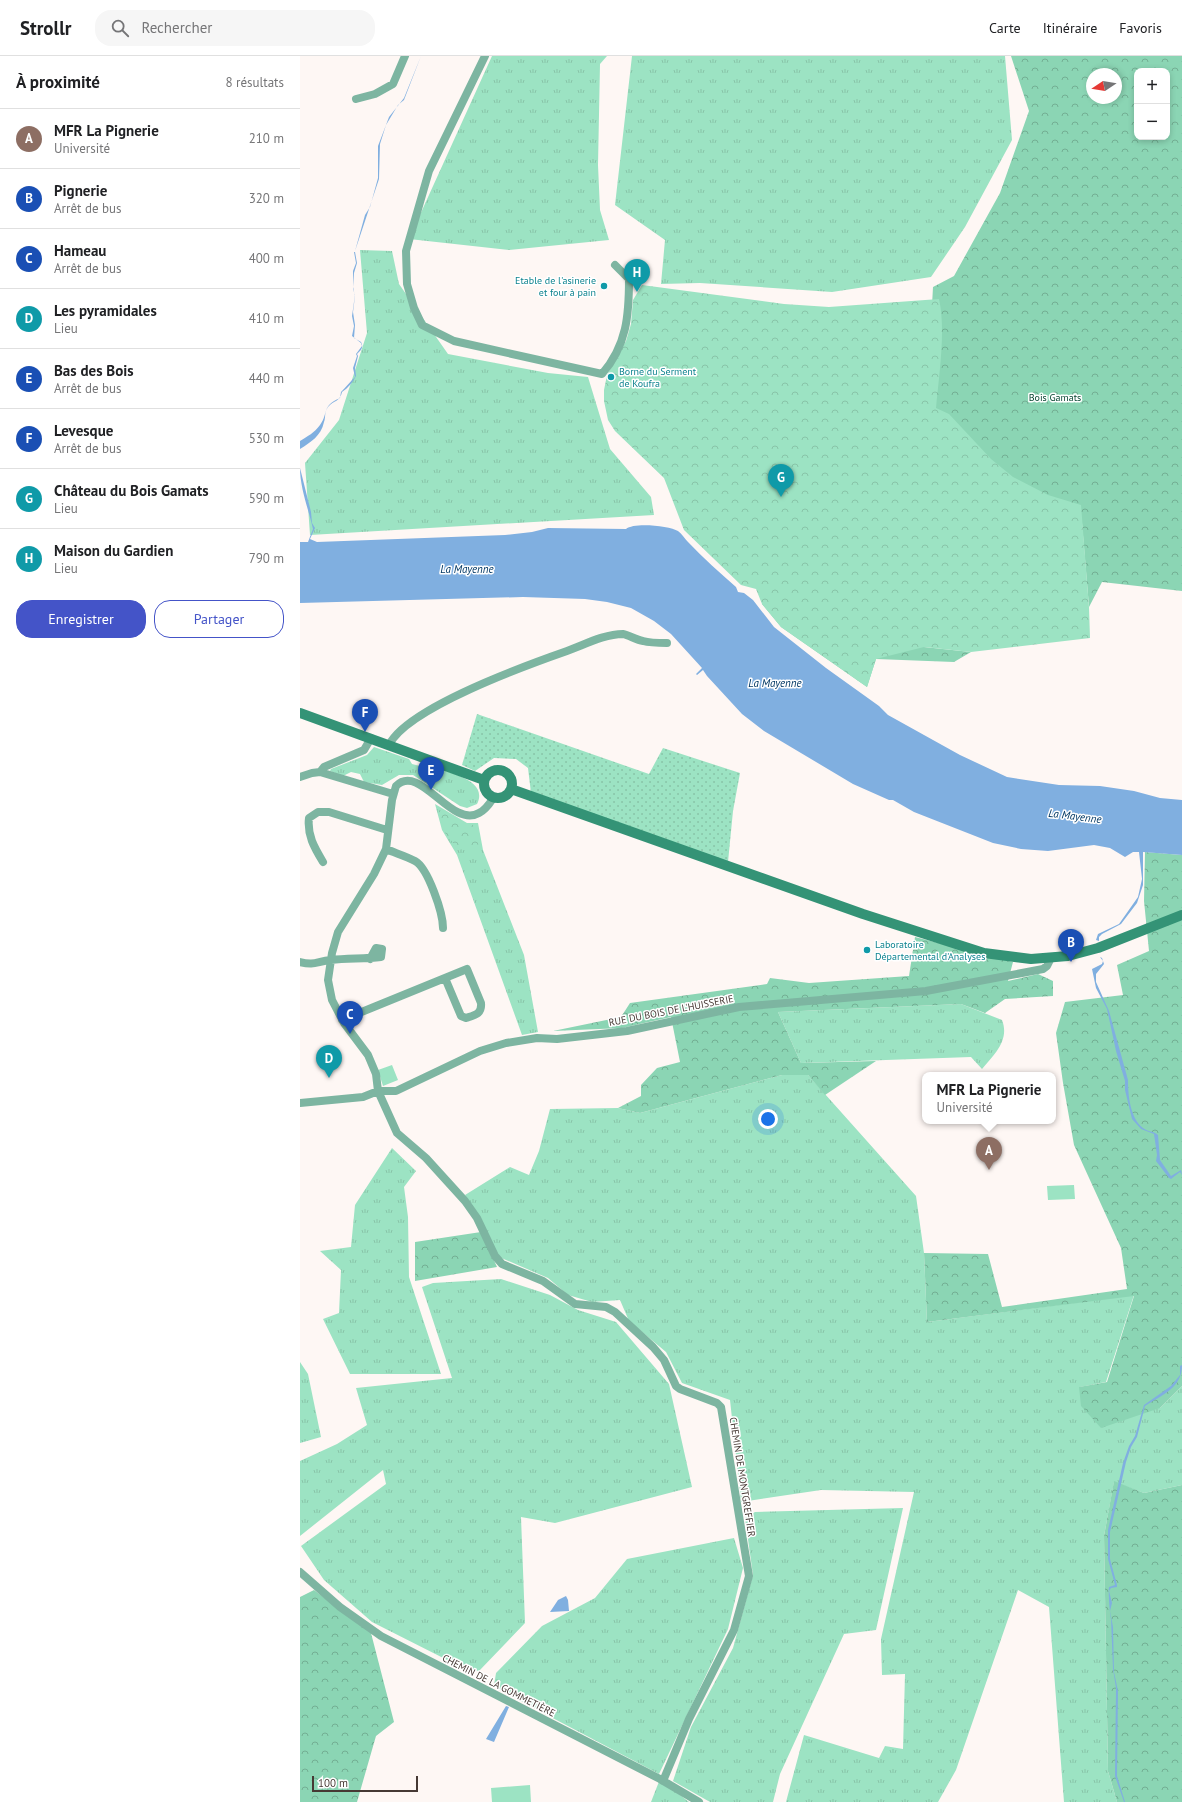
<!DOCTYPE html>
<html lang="fr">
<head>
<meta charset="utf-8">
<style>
  body { margin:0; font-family:"PT Sans",sans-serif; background:#f6f6f6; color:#202124 }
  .controls { position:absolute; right:12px; top:12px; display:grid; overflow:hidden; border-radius:8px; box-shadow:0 2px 6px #0003 }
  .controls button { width:36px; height:36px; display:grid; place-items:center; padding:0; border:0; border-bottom:1px solid #e0e0e0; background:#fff; color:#202124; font:20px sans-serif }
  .compass { position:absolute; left:786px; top:12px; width:36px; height:36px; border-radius:50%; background:#fff; box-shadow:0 2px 6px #0003; rotate:258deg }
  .scale { position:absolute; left:12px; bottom:10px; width:106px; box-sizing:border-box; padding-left:4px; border:2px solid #463934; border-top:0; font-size:11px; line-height:14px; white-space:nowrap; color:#463934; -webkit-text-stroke:3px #fff; paint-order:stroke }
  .you { position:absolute; left:468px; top:1063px; width:14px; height:14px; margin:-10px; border:3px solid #fff; border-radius:50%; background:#1a73e8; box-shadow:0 0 0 6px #1a73e833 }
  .badge { display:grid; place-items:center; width:26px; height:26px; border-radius:50%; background:#4454c8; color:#fff; font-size:13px; font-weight:700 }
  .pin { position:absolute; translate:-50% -33px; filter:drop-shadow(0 1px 2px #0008) }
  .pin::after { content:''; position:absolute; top:21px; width:14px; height:12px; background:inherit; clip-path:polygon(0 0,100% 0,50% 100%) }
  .popup { position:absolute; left:622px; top:1016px; width:134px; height:52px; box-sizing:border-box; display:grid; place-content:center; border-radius:8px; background:#fff; filter:drop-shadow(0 1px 3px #0005); font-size:13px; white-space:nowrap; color:#757577 }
  .popup b { font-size:15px; color:#202124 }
  .popup::after { content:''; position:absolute; left:50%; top:100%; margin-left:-8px; border:8px solid transparent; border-top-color:#fff }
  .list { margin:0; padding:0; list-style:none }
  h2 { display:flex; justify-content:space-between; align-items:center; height:52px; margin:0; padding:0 16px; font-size:17px }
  h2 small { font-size:13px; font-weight:400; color:#757577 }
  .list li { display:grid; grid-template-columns:26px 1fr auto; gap:12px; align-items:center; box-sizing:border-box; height:60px; padding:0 16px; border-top:1px solid #e0e0e0 }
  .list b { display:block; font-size:15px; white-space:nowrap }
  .list p { margin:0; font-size:13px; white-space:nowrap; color:#757577 }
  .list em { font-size:13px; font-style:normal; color:#757577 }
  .actions { display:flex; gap:8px; padding:12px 16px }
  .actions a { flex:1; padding:9px 0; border:1px solid #4454c8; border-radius:16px; text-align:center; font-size:14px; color:#4454c8 }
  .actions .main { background:#4454c8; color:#fff }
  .icon { flex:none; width:22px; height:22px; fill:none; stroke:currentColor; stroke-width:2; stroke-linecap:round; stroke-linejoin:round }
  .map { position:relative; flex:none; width:882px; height:1746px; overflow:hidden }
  header { display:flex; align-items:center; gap:24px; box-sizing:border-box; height:56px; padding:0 20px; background:#fff; border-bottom:1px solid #e0e0e0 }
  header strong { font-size:19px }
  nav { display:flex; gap:22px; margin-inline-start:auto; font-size:14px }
  .search { width:280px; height:36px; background:#f6f6f6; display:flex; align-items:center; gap:10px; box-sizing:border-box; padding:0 14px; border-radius:16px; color:#757577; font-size:15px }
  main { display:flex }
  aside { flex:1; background:#fff }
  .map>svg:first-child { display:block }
</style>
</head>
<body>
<header>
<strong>Strollr</strong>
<div class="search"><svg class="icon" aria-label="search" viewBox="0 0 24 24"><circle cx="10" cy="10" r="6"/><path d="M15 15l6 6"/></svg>Rechercher</div>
<nav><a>Carte</a><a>Itinéraire</a><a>Favoris</a></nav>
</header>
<main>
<aside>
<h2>À proximité<small>8 résultats</small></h2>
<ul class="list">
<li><span class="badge" style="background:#8d6e63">A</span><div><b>MFR La Pignerie</b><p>Université</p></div><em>210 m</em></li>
<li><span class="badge" style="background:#1a4fb4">B</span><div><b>Pignerie</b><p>Arrêt de bus</p></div><em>320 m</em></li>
<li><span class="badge" style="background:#1a4fb4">C</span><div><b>Hameau</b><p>Arrêt de bus</p></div><em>400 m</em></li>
<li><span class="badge" style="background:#0f9aa8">D</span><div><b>Les pyramidales</b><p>Lieu</p></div><em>410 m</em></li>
<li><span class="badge" style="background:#1a4fb4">E</span><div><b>Bas des Bois</b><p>Arrêt de bus</p></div><em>440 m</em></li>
<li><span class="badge" style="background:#1a4fb4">F</span><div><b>Levesque</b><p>Arrêt de bus</p></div><em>530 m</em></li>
<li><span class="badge" style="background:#0f9aa8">G</span><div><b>Château du Bois Gamats</b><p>Lieu</p></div><em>590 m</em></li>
<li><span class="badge" style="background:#0f9aa8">H</span><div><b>Maison du Gardien</b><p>Lieu</p></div><em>790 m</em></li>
</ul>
<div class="actions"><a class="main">Enregistrer</a><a>Partager</a></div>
</aside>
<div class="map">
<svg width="882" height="1746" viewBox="0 0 882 1746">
  <defs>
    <pattern id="grass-tufts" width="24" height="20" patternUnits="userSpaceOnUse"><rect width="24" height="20" fill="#9ce3c3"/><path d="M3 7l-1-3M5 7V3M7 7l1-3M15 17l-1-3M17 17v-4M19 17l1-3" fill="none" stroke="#88c4a8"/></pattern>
    <pattern id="forest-crowns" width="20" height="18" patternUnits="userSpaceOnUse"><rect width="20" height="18" fill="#8bd5b4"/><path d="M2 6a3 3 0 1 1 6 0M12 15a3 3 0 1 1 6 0" fill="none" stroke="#73ae93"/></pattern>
    <pattern id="park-crowns" width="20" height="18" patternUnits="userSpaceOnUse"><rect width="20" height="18" fill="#9ce3c3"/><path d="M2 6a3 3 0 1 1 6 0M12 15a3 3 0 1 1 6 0" fill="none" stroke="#88c4a8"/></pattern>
    <pattern id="garden-dots" width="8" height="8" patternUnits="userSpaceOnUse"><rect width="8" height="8" fill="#9ce3c3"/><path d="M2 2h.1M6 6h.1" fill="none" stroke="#88c4a8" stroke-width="1.8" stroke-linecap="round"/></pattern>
  </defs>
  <rect width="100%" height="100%" fill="#fef7f4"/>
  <path fill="url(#grass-tufts)" d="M192,0H307L300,8L298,109L300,154L309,184L209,194L109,183Z
    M332,0H705L712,84L665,171L631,221L532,236L400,227L361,228L365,184L315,149Z
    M60,194L92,195L99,228L148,298L248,317L288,321L310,393L351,441L354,459L10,479L5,407L39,364L67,277Z
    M74,691L109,703L112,708L128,712L133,711C149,717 189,724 177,748L167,752L160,750L113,719H99L82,729L64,726L60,718L51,716L43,720L30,715L31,713L67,699Z
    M135,748L167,767H178L183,794L224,899L238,976L222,979L157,799L142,774Z
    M661,948L702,964C710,984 694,999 682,1013L671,1001L501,1007L478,956Z
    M482,1019H508L616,1140L624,1197L627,1266L834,1239L806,1326L780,1331L860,1352L882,1330V1429L844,1437L814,1426L804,1480L808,1715L817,1746H764L749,1551L718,1534L656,1714L638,1746H486L504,1679L579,1702L585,1690L603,1693L605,1618L582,1619L581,1583L614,1436L521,1434L441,1446L430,1344L382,1327L366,1296L329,1265L320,1244L292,1246L268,1239L248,1222L199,1201L165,1139L210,1111L229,1119L239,1095L250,1053L318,1052L340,1057Z
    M92,1092L116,1115L104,1131L108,1161L109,1221L141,1318H50L23,1263L39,1257L41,1214L20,1195L51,1191L55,1149Z
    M201,1223L250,1239L278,1254L316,1266L369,1328L392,1431L255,1467L221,1461L225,1567L179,1615L165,1613L72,1566L24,1524L1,1490L86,1428L83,1414L0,1480V1405L37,1388L67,1369L56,1332L152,1322L122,1231L133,1227Z
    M0,1306L8,1318L21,1381L0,1387Z
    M603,1452L576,1574L544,1578L480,1718L473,1746H410L373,1725L391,1671L433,1592L453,1519L445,1462L455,1456Z
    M434,1482L443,1512L428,1573L359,1718L247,1659L194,1630L196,1617L242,1570L295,1542L327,1503Z
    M360,1723L389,1746H351Z"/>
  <path fill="url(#forest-crowns)" fill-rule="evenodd" d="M711,0H882V535L802,526L789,551L782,467L624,591L671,596L654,606L576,603L567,631L481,571L462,548L627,340L633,231L654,220L700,137L729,55ZM837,15H867V81H837ZM792,18H816V42H792Z
    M845,796L882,799V1330L860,1352L801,1372L781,1350L779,1331L807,1326L834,1240L627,1266L624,1197L688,1198L702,1251L827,1233L821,1192L774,1089L763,1027L756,977L765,946L823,939L817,909L849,895L844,845Z
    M615,881L713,906L708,925L738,918L753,925V940L705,943L685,957L661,948L478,956L501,1007L576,1005L525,1039L508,1019H482L340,1057L318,1052L341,1040V1029L357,1012L380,1006L371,961L322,972L253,975L321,961L330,947L467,928L470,922L509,927L609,920Z
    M181,1176L197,1211L115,1225V1186Z
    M814,1425L844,1437L882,1429V1746H817L808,1715L804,1480Z
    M14,1534L71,1577L94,1666L76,1680L57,1746H0V1541Z"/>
  <path fill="url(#park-crowns)" d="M342,229L484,248L529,251L639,243C646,274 639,319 636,352L649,358L691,403L713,421L748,439L781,449L789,551L790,582L671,596L624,591L576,603L567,631L481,571L462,548L456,533L441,529L384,474L364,422L315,375L308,364L304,345V334L307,319L326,285L331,268L333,244Z
    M138,756L146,757L161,768L174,769L180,788L159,794L145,777Z"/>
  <path fill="url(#garden-dots)" d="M177,658L349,718L363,692L440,717L433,755L428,806L231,737L228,712L216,703L194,702L175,715L162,709Z"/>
  <path fill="#9ce3c3" d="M92,1009L98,1024L83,1030L78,1014Z
    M774,1129L775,1143L748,1144L747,1130Z
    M230,1729L231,1746H192L191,1732Z"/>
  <path fill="#80afe0" d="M121,0L104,44L98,49L86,69L80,88L79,123L55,195L65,159L70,151L78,122V90L89,61L104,42Z
    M54,196H55L57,207L54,217L53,231L55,240L53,256L55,269L54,282L61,286C64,292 61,294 57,298L58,300L55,312L56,320C53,326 48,332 42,336C40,346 34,344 28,351C24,356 26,361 24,366C21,380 11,386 0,393V385C8,380 14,377 20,369C29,357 21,350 40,342L41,336C46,331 50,326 55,321L53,312L57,300L56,298L62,290L61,287L52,280L54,270L52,260L55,239L53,233V215L56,207Z
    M0,412L11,456L12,467L15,472L10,483L17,486L205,479L232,476L248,472L326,473C334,466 370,470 378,475C382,478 385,483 388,486C403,502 420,517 436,531L438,536L444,537L453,544L474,571L526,612L579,650L588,659L660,699L707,721L759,729L800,730L834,735L860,742L882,744V799L843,796V829L837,847L821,868L802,878L799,881V885L796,884L798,878L819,868L838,841L842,823L839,796H833L825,801L810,792L794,789L748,795L721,793L693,787L614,756L593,744H589L553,728L464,675L442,658L407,620L403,614L397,619L396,618L402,612L371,578L354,565L331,552L307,546L285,543L223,541L0,547V486H8L13,473C9,455 0,432 0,412Z
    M800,901L802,902L804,908L796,918V926L809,955L828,1024C828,1039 830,1062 843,1072C848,1076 854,1075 858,1079L860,1104L871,1120L881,1114L882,1119L880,1116L871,1123L869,1122L856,1105L857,1099L854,1078L841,1073L832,1063L825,1034V1025L816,995L807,953L796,932L792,913L802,908L803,905Z
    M882,1309C882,1332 862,1339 845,1350L837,1381L831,1391L826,1406L810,1476V1503L817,1529V1531L811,1532L809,1535L812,1547L810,1555L813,1571L814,1616L818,1635L817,1720L825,1746H824L815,1720L816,1632L813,1613L811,1563C810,1558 808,1537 809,1531L815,1529L808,1503V1474L823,1407L829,1390L835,1380L844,1349L871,1330L880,1319V1310Z
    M266,1540L268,1544L269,1555L250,1556L258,1544Z
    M206,1650L209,1651L194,1686L186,1683Z"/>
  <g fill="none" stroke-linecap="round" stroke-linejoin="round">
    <path stroke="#7db5a1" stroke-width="8" d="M185,0L129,115L106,195L107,228L114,252L122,269L154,285L302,318C327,289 329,259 329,223L315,209
      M56,43L75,38L93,28L105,0
      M89,689C107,652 227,609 267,595C284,589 304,578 323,578C329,579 336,584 343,585C350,587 359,587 367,587
      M20,716L24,711L64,694L71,682
      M0,721L12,717L20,716L93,738
      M194,741C190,747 186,754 179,757C151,773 120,706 96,730L92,744L86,793L74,818L38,876L32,897L28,924L32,944L44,967L68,999L76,1018L78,1035L97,1077L126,1102L165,1145L177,1162L195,1200L202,1208L243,1225L275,1248L306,1251L315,1256L353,1291L364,1304L376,1330L380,1333L417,1347L421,1351L449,1520L434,1574L389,1663L363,1725
      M86,793C95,797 106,800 115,805C128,812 143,857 143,872
      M23,806C14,791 7,779 9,762L18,756H29L87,774
      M0,906C15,910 17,905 31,904C47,902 64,903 81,901L82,893L76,892L70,903
      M42,964L167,913L181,947C182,958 175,959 166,962L161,960L145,922
      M0,1047L63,1041L78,1035H96L180,995L206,987L237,982L257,983L327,975L439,951L626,935L743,913L747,910L751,902
      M0,1516L40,1551L81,1580L360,1723L399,1746"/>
    <path stroke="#349376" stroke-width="10" d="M0,657L184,724
      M184 728a14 14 0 1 1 28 0a14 14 0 1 1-28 0Z
      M211,733L563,858L684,897L731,903L768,900L798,892L882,859"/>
  </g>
  <g fill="#0f9aa8" stroke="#fff" stroke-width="1.5">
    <circle cx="304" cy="230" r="4"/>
    <circle cx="311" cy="321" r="4"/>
    <circle cx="567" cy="894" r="4"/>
  </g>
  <g text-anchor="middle" stroke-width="3" stroke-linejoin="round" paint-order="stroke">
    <g font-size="10" fill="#0d838f" stroke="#fff" text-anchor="start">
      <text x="296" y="228" text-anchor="end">Etable de l'asinerie<tspan x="296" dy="12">et four à pain</tspan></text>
      <text x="319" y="319">Borne du Serment<tspan x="319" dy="12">de Koufra</tspan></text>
      <text x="575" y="892">Laboratoire<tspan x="575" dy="12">Départemental d'Analyses</tspan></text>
    </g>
    <g font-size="10" fill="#074631" stroke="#fff">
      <text x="755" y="345">Bois Gamats</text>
    </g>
    <g font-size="10" fill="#463934" stroke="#fff">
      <text transform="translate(371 954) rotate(-11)" y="4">RUE DU BOIS DE L'HUISSERIE</text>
      <text transform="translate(443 1421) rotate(81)" y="4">CHEMIN DE MONTGREFFIER</text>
      <text transform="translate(199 1629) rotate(27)" y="4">CHEMIN DE LA GOMMETIÈRE</text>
    </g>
    <g font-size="11" font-style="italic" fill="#013763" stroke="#fff">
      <text x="167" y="517">La Mayenne</text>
      <text x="475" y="631">La Mayenne</text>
      <text transform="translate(775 760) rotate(7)" y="4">La Mayenne</text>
    </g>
  </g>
</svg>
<div class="controls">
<button>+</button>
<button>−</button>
</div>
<svg class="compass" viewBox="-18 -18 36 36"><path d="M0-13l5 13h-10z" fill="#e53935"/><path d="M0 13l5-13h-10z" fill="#757577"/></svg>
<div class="scale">100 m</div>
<div class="you"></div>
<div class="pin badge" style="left:689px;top:1114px;background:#8d6e63">A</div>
<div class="popup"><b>MFR La Pignerie</b>Université</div>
<div class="pin badge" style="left:771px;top:906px;background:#1a4fb4">B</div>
<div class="pin badge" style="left:50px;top:978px;background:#1a4fb4">C</div>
<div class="pin badge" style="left:29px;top:1022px;background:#0f9aa8">D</div>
<div class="pin badge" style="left:131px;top:734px;background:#1a4fb4">E</div>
<div class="pin badge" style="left:65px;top:676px;background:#1a4fb4">F</div>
<div class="pin badge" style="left:481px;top:441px;background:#0f9aa8">G</div>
<div class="pin badge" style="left:337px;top:236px;background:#0f9aa8">H</div>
</div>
</main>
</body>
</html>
